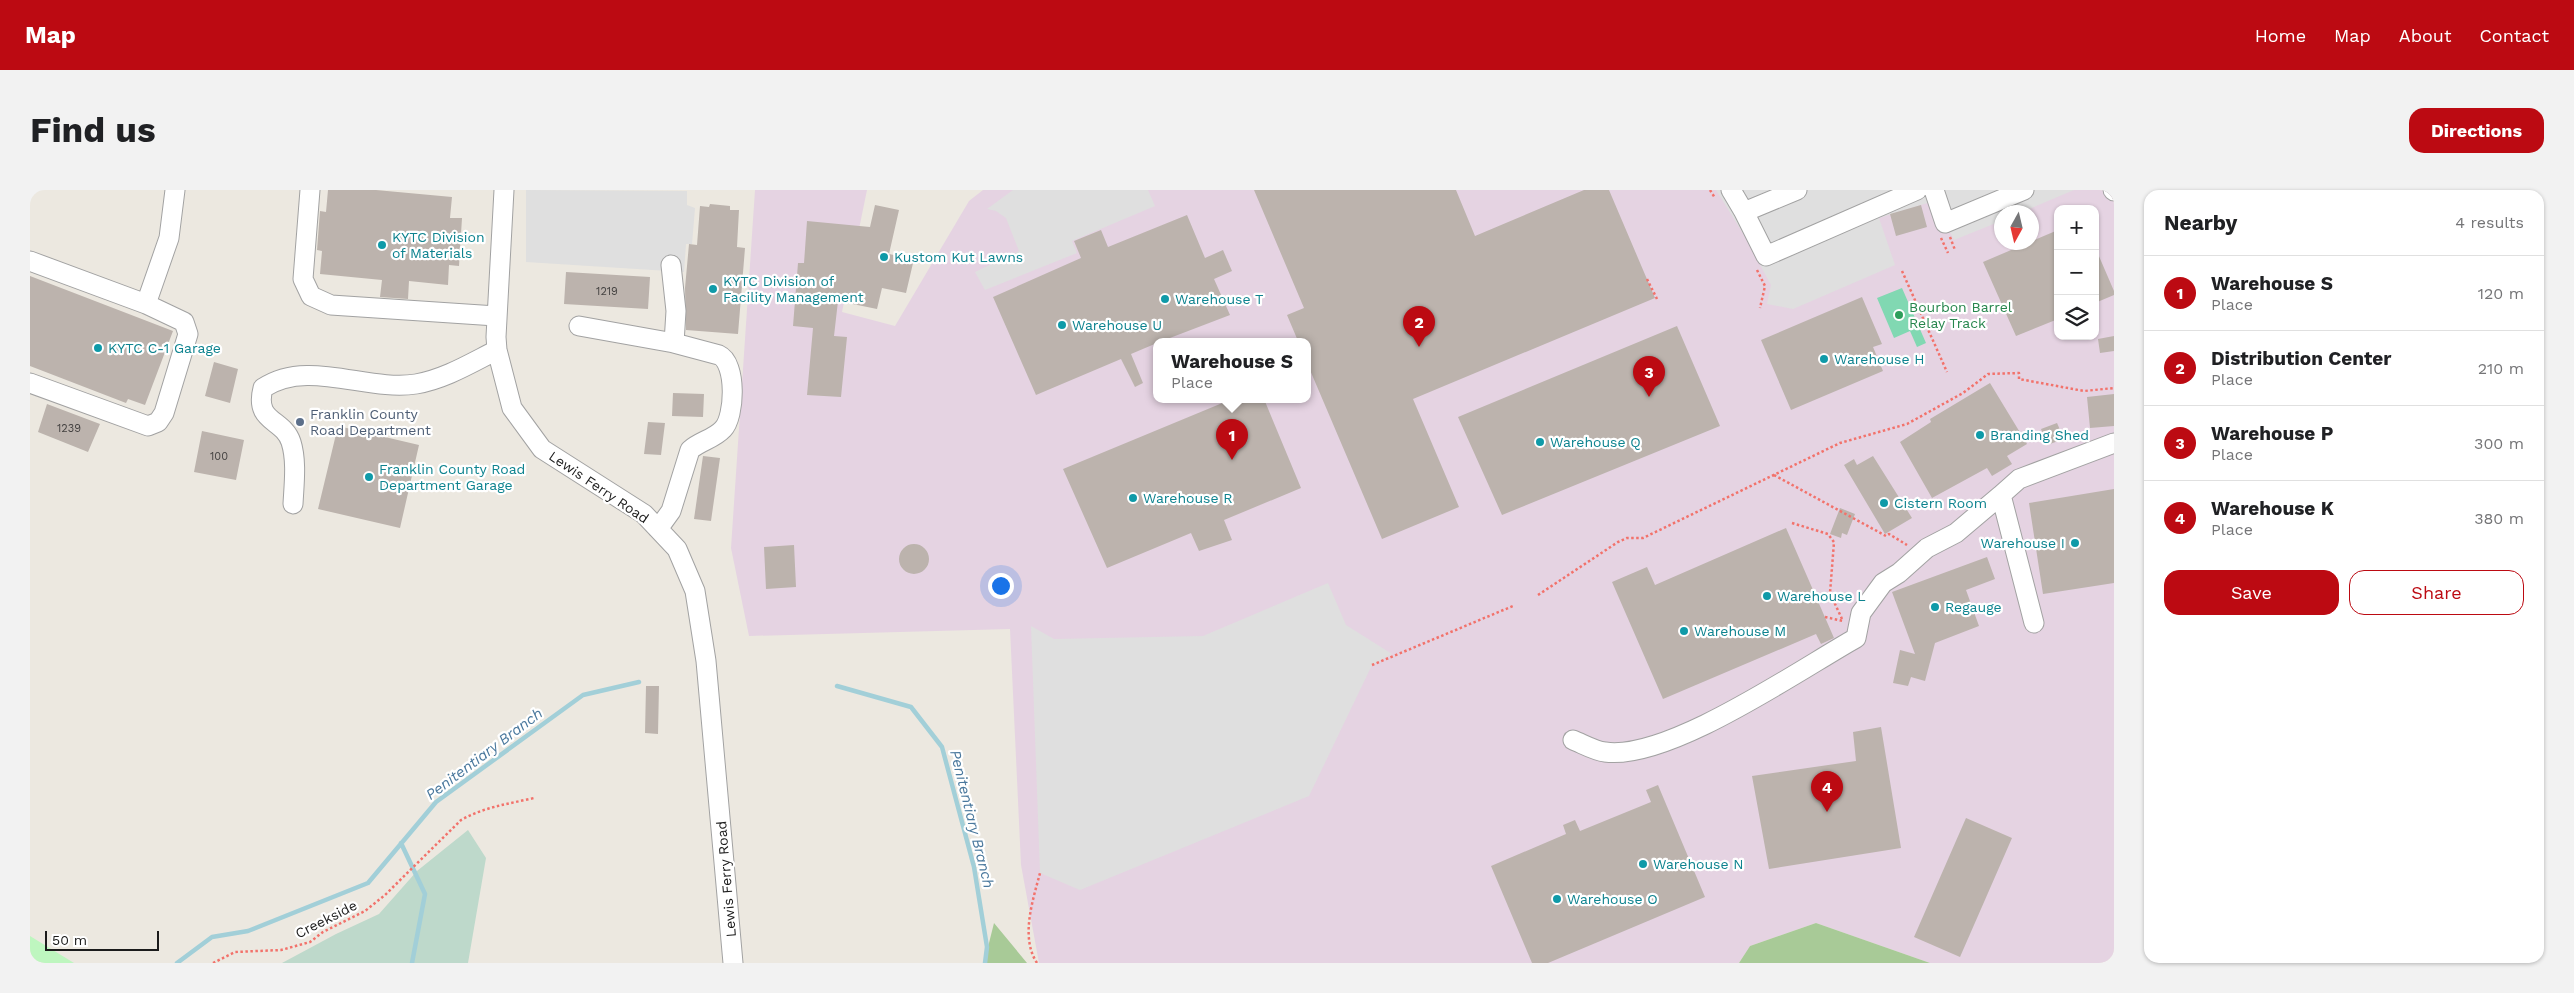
<!DOCTYPE html>
<html lang="en">
<head>
<meta charset="utf-8">
<style>
  body { margin:0; font-family:"Work Sans",sans-serif; background:#f2f2f2; color:#202124 }
  .controls { position:absolute; right:15px; top:15px; display:grid; overflow:hidden; border-radius:10px; box-shadow:0 1px 4px #0004 }
  .controls button { width:45px; height:45px; display:grid; place-items:center; padding:0; border:0; border-bottom:1px solid #e0e0e0; background:#fff; color:#202124; font:25px sans-serif }
  .compass { position:absolute; left:1964px; top:15px; width:45px; height:45px; border-radius:50%; background:#fff; box-shadow:0 1px 4px #0004; rotate:188deg }
  .scale { position:absolute; left:15px; bottom:12px; width:114px; box-sizing:border-box; padding-left:5px; border:2px solid #1b1b1b; border-top:0; font-size:14px; line-height:18px; white-space:nowrap; color:#1b1b1b; -webkit-text-stroke:4px #fff; paint-order:stroke }
  .you { position:absolute; left:970px; top:395px; width:18px; height:18px; margin:-12px; border:4px solid #fff; border-radius:50%; background:#1a73e8; box-shadow:0 0 0 8px #1a73e833 }
  .badge { display:grid; place-items:center; width:32px; height:32px; border-radius:50%; background:#bc0a12; color:#fff; font-size:16px; font-weight:700 }
  .pin { position:absolute; translate:-50% -41px; filter:drop-shadow(0 1px 2px #0008) }
  .pin::after { content:''; position:absolute; top:26px; width:18px; height:15px; background:inherit; clip-path:polygon(0 0,100% 0,50% 100%) }
  .popup { position:absolute; left:1123px; top:148px; width:158px; height:65px; box-sizing:border-box; display:grid; place-content:center; border-radius:10px; background:#fff; filter:drop-shadow(0 1px 4px #0005); font-size:16px; white-space:nowrap; color:#757577 }
  .popup b { font-size:19px; color:#202124 }
  .popup::after { content:''; position:absolute; left:50%; top:100%; margin-left:-10px; border:10px solid transparent; border-top-color:#fff }
  .list { margin:0; padding:0; list-style:none }
  h2 { display:flex; justify-content:space-between; align-items:center; height:65px; margin:0; padding:0 20px; font-size:21px }
  h2 small { font-size:16px; font-weight:400; color:#757577 }
  .list li { display:grid; grid-template-columns:32px 1fr auto; gap:15px; align-items:center; box-sizing:border-box; height:75px; padding:0 20px; border-top:1px solid #e0e0e0 }
  .list b { display:block; font-size:19px; white-space:nowrap }
  .list p { margin:0; font-size:16px; white-space:nowrap; color:#757577 }
  .list em { font-size:16px; font-style:normal; color:#757577 }
  .actions { display:flex; gap:10px; padding:15px 20px }
  .actions a { flex:1; padding:11px 0; border:1px solid #bc0a12; border-radius:15px; text-align:center; font-size:18px; color:#bc0a12 }
  .actions .main { background:#bc0a12; color:#fff }
  .icon { flex:none; width:28px; height:28px; fill:none; stroke:currentColor; stroke-width:2; stroke-linecap:round; stroke-linejoin:round }
  .map { position:relative; flex:none; width:2084px; height:773px; overflow:hidden; border-radius:15px }
  header { display:flex; align-items:center; gap:30px; box-sizing:border-box; height:70px; padding:0 25px; background:#bc0a12; color:#fff }
  header strong { font-size:24px }
  nav { display:flex; gap:28px; margin-inline-start:auto; font-size:18px }
  .intro { display:flex; align-items:center; justify-content:space-between; box-sizing:border-box; height:120px; padding:0 30px }
  h1 { margin:0; font-size:35px }
  .button { padding:12px 22px; border-radius:15px; background:#bc0a12; color:#fff; font-size:18px; font-weight:700 }
  main { display:flex; gap:30px; padding:0 30px }
  aside { flex:1; background:#fff; border-radius:15px; box-shadow:0 1px 4px #0004 }
  .map>svg:first-child { display:block }
</style>
</head>
<body>
<header>
<strong>Map</strong>
<nav><a>Home</a><a>Map</a><a>About</a><a>Contact</a></nav>
</header>
<div class="intro"><h1>Find us</h1><a class="button">Directions</a></div>
<main>
<div class="map">
<svg width="2084" height="773" viewBox="0 0 2084 773">
  <rect width="100%" height="100%" fill="#ece8e0"/>
  <path fill="#e5d3e2" fill-rule="evenodd" d="M725,0H837L812,122L865,136L939,11L953,0H2084V773H1900L1786,733L1720,756L1709,773H1009L991,675L980,439L719,446L701,358ZM2028,19H2065V146H2028ZM1971,22H2001V52H1971ZM1127,151H1277V209H1127Z"/>
  <path fill="#a8ca97" d="M964,733L997,773H954Z
    M1786,733L1900,773H1709L1720,756Z"/>
  <path fill="#bed9cb" d="M438,640L456,668L438,773H252L306,744L349,724L387,681Z"/>
  <path fill="#bef6bf" d="M0,746L44,773H0Z"/>
  <path fill="#81d8b2" d="M1872,98L1896,153L1887,157L1880,141L1864,148L1847,108Z"/>
  <path fill="#dfdfdf" d="M496,0L657,1V15L665,18L662,54H656L654,82L496,72Z
    M983,0H1118L1125,16L1042,51L1047,63L955,100L945,82L989,61L976,28L966,21L957,19Z
    M1686,0H2044L1992,22H1971V31L1924,50L1904,11L1849,28L1865,75L1763,119L1737,114L1741,95L1714,45Z
    M1298,393L1316,435L1362,464L1342,475L1279,606L1050,700L1010,683L1001,436L1024,449L1173,446Z"/>
  <g fill="none" stroke-linecap="round" stroke-linejoin="round">
    <path stroke="#a2cfd8" stroke-width="4.5" d="M807,496L881,517L912,557L944,677L957,757L955,773
      M371,653L395,704L382,773
      M147,773L182,747L218,741L338,693L406,612L553,505L609,492"/>
  </g>
  <path fill="#bcb3ad" d="M298,0H346L422,7L420,28H432L429,76L419,75L418,95L379,91L378,109L350,107L352,90L290,84L292,61L287,60L290,21L296,22Z
    M1224,0H1426L1445,46L1554,0H1579L1625,108L1383,209L1429,317L1352,349L1277,173V151H1268L1257,125L1274,118Z
    M680,14L700,16V20H709L707,57L715,58L708,144L656,140L655,98L659,54L667,55L670,16L679,17Z
    M845,15L869,20L859,64L884,69L876,103L852,98L847,119L808,111L804,146L817,147L811,207L777,205L783,138L763,136L768,73H774L777,31L840,37Z
    M1891,15L1897,37L1866,46L1860,24Z
    M1157,25L1175,68L1193,60L1202,81L1184,89L1200,125L1132,151H1127V153L1101,164L1113,193L1105,197L1091,169L1006,205L963,107L1051,68L1044,51L1071,40L1078,57Z
    M2028,40V129L1986,146L1953,72Z
    M2065,57L2084,101V105L2065,113Z
    M536,82L620,87L618,119L534,114Z
    M0,86L143,141L115,215L98,209L96,213L0,176Z
    M1832,107L1852,154L1843,157L1853,181L1761,220L1731,150Z
    M1647,136L1690,236L1472,325L1428,227Z
    M2084,146V161L2070,163L2068,149Z
    M184,172L208,179L200,213L175,206Z
    M1960,193L1997,254L1977,266L1982,274L1962,286L1957,278L1902,308L1870,252L1901,232L1900,229Z
    M643,203L674,204L673,227L642,226Z
    M2084,204V236L2060,238L2057,207Z
    M1202,209H1234L1271,298L1194,330L1202,350L1169,361L1161,343L1077,378L1033,279Z
    M17,214L70,234L58,262L8,242Z
    M618,232L635,233L631,265L614,264Z
    M2027,233L2034,249L2017,255L2011,239Z
    M308,236L389,255L370,338L288,319Z
    M172,241L214,250L206,290L164,282Z
    M673,266L690,268L681,331L664,329Z
    M1843,266L1882,328L1855,344L1814,275L1824,269L1827,275Z
    M2084,299V393L2013,404L1999,313Z
    M1810,318L1825,324L1817,345L1812,343L1811,348L1800,344Z
    M1756,338L1804,448L1791,454L1786,444L1633,509L1582,392L1617,377L1625,395Z
    M869 369a15 15 0 1 1 30 0a15 15 0 1 1-30 0Z
    M764,355L766,397L736,399L734,357Z
    M1957,367L1965,389L1936,400L1949,436L1905,453L1895,491L1881,487L1878,496L1863,493L1870,460L1885,464L1862,402Z
    M616,496H629L628,544L615,543Z
    M1851,537L1871,658L1739,679L1722,586L1826,571L1823,542Z
    M1628,595L1675,707L1518,773H1502L1461,676L1536,644L1533,635L1545,630L1550,641L1621,612L1616,600Z
    M1936,628L1982,648L1930,767L1884,747Z"/>
  <g fill="none" stroke-linecap="round" stroke-linejoin="round">
    <defs>
      <path id="minor" d="M280,0L273,89L281,106L301,115L466,126
        M474,0L466,147L467,160L482,218L512,259L614,324L647,359L665,401L676,471L703,773
        M1701,0L1714,22
        M1767,0L1714,22L1736,66L1887,0
        M1904,0L1915,33L1994,0
        M2083,0L2084,1
        M0,71L116,114
        M641,75L646,121L644,153
        M549,136L644,153L689,165C707,173 705,227 693,239C684,249 670,251 660,260L641,321L628,339
        M0,193L118,236L128,232L134,223L158,144L154,132L116,114L139,48L145,0
        M263,314C264,294 267,271 261,252C253,228 224,233 233,198C278,168 337,202 386,194C415,189 441,173 467,160
        M2004,433L1971,305L1989,289L2084,253
        M1543,550C1553,554 1565,561 1575,562C1638,571 1769,480 1826,448L1831,423L1853,393L1869,383L1897,358L1926,343L1971,305"/>
    </defs>
    <use href="#minor" stroke="#a2a2a2" stroke-width="21"/>
    <path stroke="#f2726b" stroke-width="2.5" stroke-dasharray="2.5 2.5" stroke-linecap="butt" d="M1680,0L1685,8
      M1920,47L1925,60
      M1911,48L1918,63
      M1727,80L1735,96L1730,118
      M1872,81L1917,182
      M1617,89L1627,109
      M1744,285L1856,346L1859,344L1877,355
      M1762,333L1798,344L1804,352L1800,403L1812,429
      M1508,405L1588,352L1597,348H1613L1810,253L1877,234L1933,203L1958,184L1989,183V189L2054,201L2084,198
      M1795,427L1813,431
      M1342,475L1483,416
      M183,773L205,762L251,760L280,752L293,742L335,721L355,705L431,630C454,617 478,614 504,608
      M1007,773C990,747 1003,710 1010,683"/>
    <use href="#minor" stroke="#fff" stroke-width="19"/>
  </g>
  <g fill="#0f9aa8" stroke="#fff" stroke-width="2">
    <circle cx="352" cy="55" r="5"/>
    <circle cx="854" cy="67" r="5"/>
    <circle cx="683" cy="99" r="5"/>
    <circle cx="1135" cy="109" r="5"/>
    <circle cx="1032" cy="135" r="5"/>
    <circle cx="68" cy="158" r="5"/>
    <circle cx="1794" cy="169" r="5"/>
    <circle cx="1950" cy="245" r="5"/>
    <circle cx="1510" cy="252" r="5"/>
    <circle cx="339" cy="287" r="5"/>
    <circle cx="1103" cy="308" r="5"/>
    <circle cx="1854" cy="313" r="5"/>
    <circle cx="2045" cy="353" r="5"/>
    <circle cx="1737" cy="406" r="5"/>
    <circle cx="1905" cy="417" r="5"/>
    <circle cx="1654" cy="441" r="5"/>
    <circle cx="1613" cy="674" r="5"/>
    <circle cx="1527" cy="709" r="5"/>
  </g>
  <circle fill="#2e9e5b" stroke="#fff" stroke-width="2" cx="1869" cy="125" r="5"/>
  <circle fill="#5c6f8a" stroke="#fff" stroke-width="2" cx="270" cy="232" r="5"/>
  <g text-anchor="middle" stroke-width="4.5" stroke-linejoin="round" paint-order="stroke">
    <g font-size="11" fill="#434140">
      <text x="577" y="105">1219</text>
      <text x="39" y="242">1239</text>
      <text x="189" y="270">100</text>
    </g>
    <g font-size="14" fill="#0d838f" stroke="#fff" text-anchor="start">
      <text x="362" y="52">KYTC Division<tspan x="362" dy="16">of Materials</tspan></text>
      <text x="864" y="72">Kustom Kut Lawns</text>
      <text x="693" y="96">KYTC Division of<tspan x="693" dy="16">Facility Management</tspan></text>
      <text x="1145" y="114">Warehouse T</text>
      <text x="1042" y="140">Warehouse U</text>
      <text x="78" y="163">KYTC C-1 Garage</text>
      <text x="1804" y="174">Warehouse H</text>
      <text x="1960" y="250">Branding Shed</text>
      <text x="1520" y="257">Warehouse Q</text>
      <text x="349" y="284">Franklin County Road<tspan x="349" dy="16">Department Garage</tspan></text>
      <text x="1113" y="313">Warehouse R</text>
      <text x="1864" y="318">Cistern Room</text>
      <text x="2035" y="358" text-anchor="end">Warehouse I</text>
      <text x="1747" y="411">Warehouse L</text>
      <text x="1915" y="422">Regauge</text>
      <text x="1664" y="446">Warehouse M</text>
      <text x="1623" y="679">Warehouse N</text>
      <text x="1537" y="714">Warehouse O</text>
    </g>
    <g font-size="14" fill="#27864d" stroke="#fff" text-anchor="start">
      <text x="1879" y="122">Bourbon Barrel<tspan x="1879" dy="16">Relay Track</tspan></text>
    </g>
    <g font-size="14" fill="#4e5e75" stroke="#fff" text-anchor="start">
      <text x="280" y="229">Franklin County<tspan x="280" dy="16">Road Department</tspan></text>
    </g>
    <g font-size="14" fill="#1b1b1b" stroke="#fff">
      <text transform="translate(569 297) rotate(34)" y="5">Lewis Ferry Road</text>
      <text transform="translate(696 689) rotate(-95)" y="5">Lewis Ferry Road</text>
      <text transform="translate(296 729) rotate(-27)" y="5">Creekside</text>
    </g>
    <g font-size="15" font-style="italic" fill="#4a789d" stroke="#fff">
      <text transform="translate(454 564) rotate(-37)" y="5">Penitentiary Branch</text>
      <text transform="translate(942 629) rotate(76)" y="5">Penitentiary Branch</text>
    </g>
  </g>
</svg>
<div class="controls">
<button>+</button>
<button>−</button>
<button><svg class="icon" aria-label="layers" viewBox="0 0 24 24"><path d="M12 4l9 5-9 5-9-5zM3 14l9 5 9-5"/></svg></button>
</div>
<svg class="compass" viewBox="-18 -18 36 36"><path d="M0-13l5 13h-10z" fill="#e53935"/><path d="M0 13l5-13h-10z" fill="#757577"/></svg>
<div class="scale">50 m</div>
<div class="you"></div>
<div class="pin badge" style="left:1202px;top:270px">1</div>
<div class="popup"><b>Warehouse S</b>Place</div>
<div class="pin badge" style="left:1389px;top:157px">2</div>
<div class="pin badge" style="left:1619px;top:207px">3</div>
<div class="pin badge" style="left:1797px;top:622px">4</div>
</div>
<aside>
<h2>Nearby<small>4 results</small></h2>
<ul class="list">
<li><span class="badge">1</span><div><b>Warehouse S</b><p>Place</p></div><em>120 m</em></li>
<li><span class="badge">2</span><div><b>Distribution Center</b><p>Place</p></div><em>210 m</em></li>
<li><span class="badge">3</span><div><b>Warehouse P</b><p>Place</p></div><em>300 m</em></li>
<li><span class="badge">4</span><div><b>Warehouse K</b><p>Place</p></div><em>380 m</em></li>
</ul>
<div class="actions"><a class="main">Save</a><a>Share</a></div>
</aside>
</main>
</body>
</html>
